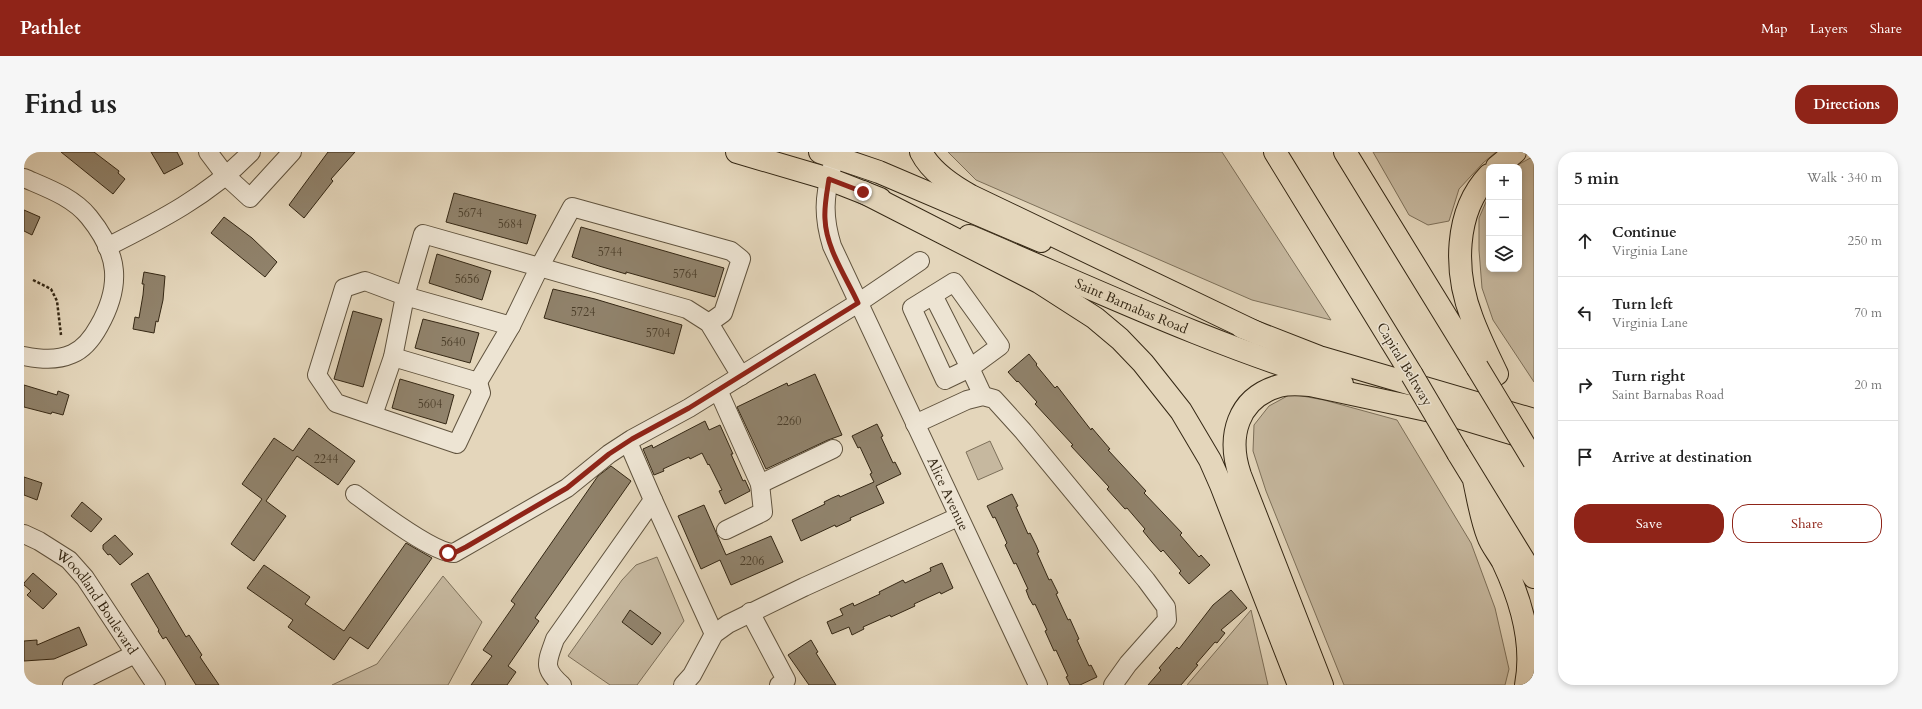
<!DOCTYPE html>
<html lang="en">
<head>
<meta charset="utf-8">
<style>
  body { margin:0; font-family:Cardo,serif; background:#f6f6f6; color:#222 }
  .controls { position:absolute; right:12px; top:12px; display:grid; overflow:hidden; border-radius:8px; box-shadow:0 2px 6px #0003 }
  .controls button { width:36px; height:36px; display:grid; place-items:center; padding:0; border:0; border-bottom:1px solid #e0e0e0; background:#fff; color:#222; font:20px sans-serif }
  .stop { position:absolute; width:12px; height:12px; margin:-9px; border:3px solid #8f2418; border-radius:50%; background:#fff }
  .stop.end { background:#8f2418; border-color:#fff; box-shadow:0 1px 4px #0008 }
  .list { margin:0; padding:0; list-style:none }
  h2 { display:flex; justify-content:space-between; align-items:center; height:52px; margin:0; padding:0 16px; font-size:17px }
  h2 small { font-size:13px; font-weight:400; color:#767676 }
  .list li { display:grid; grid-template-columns:26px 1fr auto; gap:12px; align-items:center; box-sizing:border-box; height:72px; padding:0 16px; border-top:1px solid #e0e0e0 }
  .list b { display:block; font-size:15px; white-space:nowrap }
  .list p { margin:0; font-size:13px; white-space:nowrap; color:#767676 }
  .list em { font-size:13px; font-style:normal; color:#767676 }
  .actions { display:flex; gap:8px; padding:12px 16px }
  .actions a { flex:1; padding:9px 0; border:1px solid #8f2418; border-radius:16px; text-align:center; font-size:14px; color:#8f2418 }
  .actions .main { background:#8f2418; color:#fff }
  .icon { flex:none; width:22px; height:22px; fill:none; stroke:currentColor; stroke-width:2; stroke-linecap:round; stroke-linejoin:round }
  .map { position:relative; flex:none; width:1510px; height:533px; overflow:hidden; border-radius:16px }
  header { display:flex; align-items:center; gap:24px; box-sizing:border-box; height:56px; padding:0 20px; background:#8f2418; color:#fff }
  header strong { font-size:19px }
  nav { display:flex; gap:22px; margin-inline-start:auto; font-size:14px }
  .intro { display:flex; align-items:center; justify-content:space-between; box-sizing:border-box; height:96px; padding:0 24px }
  h1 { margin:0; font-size:28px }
  .button { padding:10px 18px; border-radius:16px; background:#8f2418; color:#fff; font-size:14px; font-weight:700 }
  main { display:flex; gap:24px; padding:0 24px }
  aside { flex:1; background:#fff; border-radius:16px; box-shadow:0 2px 6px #0003 }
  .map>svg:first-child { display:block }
</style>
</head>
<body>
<header>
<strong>Pathlet</strong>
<nav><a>Map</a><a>Layers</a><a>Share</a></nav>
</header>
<div class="intro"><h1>Find us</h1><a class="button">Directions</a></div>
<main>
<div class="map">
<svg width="1510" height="533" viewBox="0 0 1510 533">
  <rect width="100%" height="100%" fill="#e4d6bb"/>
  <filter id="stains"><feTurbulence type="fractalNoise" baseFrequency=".005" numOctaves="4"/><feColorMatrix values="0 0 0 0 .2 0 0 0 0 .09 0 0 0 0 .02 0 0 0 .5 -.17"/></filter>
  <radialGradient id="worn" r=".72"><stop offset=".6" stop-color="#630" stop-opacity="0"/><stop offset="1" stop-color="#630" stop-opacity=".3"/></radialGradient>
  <path fill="#c6b89f" stroke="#7d705a" d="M924,0H1198L1307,168L1228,148L952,28Z
    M1349,0H1472L1459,11L1435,37L1425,69L1404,73L1385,63Z
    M1510,4V230L1469,168L1458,136L1455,98V66L1465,43V117H1495V15H1490Z
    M1267,242L1300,248L1373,268L1447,391L1471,456L1485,517L1481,533H1320L1242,339L1229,299L1230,273L1245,254Z
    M966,289L979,317L954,328L942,300Z
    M633,405L660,469L613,533H586L544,504L598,428L612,413Z
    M419,424L458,470L424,533H308L353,512Z
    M1227,458L1244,533H1163Z"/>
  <path fill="#90826b" stroke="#342714" d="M37,0H70L95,19L94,21L101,27L89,42Z
    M127,0H153L159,12L140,22Z
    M304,0H331L307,27L309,29L280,66L265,53Z
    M430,41L512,63L503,92L422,70Z
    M0,58L16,65L8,83L0,79Z
    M200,65L228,86L253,110L241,125L187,81Z
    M557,75L700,116L691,145L602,120V122L575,114L548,105Z
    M413,102L467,119L458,148L405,131Z
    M120,120L141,124L139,148L134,170L132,169L130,181L109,177L111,165L115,166L119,143L120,132H118Z
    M529,137L571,147L658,173L650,202L520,166Z
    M329,159L358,167L339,235L310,227Z
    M399,167L455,181L446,211L391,196Z
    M1005,202L1013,212L1012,213L1031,236L1033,234L1067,278L1068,276L1086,297L1084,298L1122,339L1120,341L1158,381L1156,383L1175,405L1177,403L1186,413L1165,432L1155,421L1157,419L1139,398L1137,400L1128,390L1119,379L1121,377L1103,356L1101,357L1083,337L1085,335L1047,294L1049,293L1011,252L1013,250L994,229L993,230L984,220Z
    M791,222L818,283L804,288L742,317L713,255L763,231L764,234Z
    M376,227L430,243L422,272L368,256Z
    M0,233L33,243L34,239L45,243L39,263L28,260L27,262L0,255Z
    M681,269L685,278L696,273L709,302H707L719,329L721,328L726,339L701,352L695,339L698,338L685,312L684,313L678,301L666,307L665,305L639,317L640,319L630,323L619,297L628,293L629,296Z
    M853,272L859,284L857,285L869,311L871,310L877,322L852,334L860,351L826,366L827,368L812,375L811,373L777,389L768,368L801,352L800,350L808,346L815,343L816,345L850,330L846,322L848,321L836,295L834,296L828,284Z
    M285,276L331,309L314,333L273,304L242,349L262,364L230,409L207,392L238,347L218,332L250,286L269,299Z
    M587,314L607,329L511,466L515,469L484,514L492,520L483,533H447L468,504L459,498L491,452L487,449L574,324Z
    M0,325L18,331L13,348L0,343Z
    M988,342L994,354L992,355L1004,382L1006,381L1012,393L1015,400L1013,401L1025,428L1027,427L1034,441L1032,442L1044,468L1046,467L1055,487L1053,488L1065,514L1067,513L1073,525L1056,533H1046L1042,525L1044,524L1032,498L1030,499L1021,479L1023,478L1011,452L1009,453L1005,446L1002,438L1004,437L992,411L990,412L981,393L983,391L971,365L969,366L963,354Z
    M58,350L78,367L67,380L47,364Z
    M680,353L702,403L747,384L759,410L707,433L696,408L677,417L654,364Z
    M91,383L109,402L96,413L86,402L84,403L79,397V393Z
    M382,391L408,406L344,497L326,485L310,508L264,475L269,468L223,436L240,413L286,445L281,452L320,479Z
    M918,411L929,436L917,442L916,440L890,452L891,454L867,465L866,463L839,475L840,477L828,483L825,475L808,482L803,470L819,463L816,457L829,451L830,454L856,442L855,440L879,428L881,431L907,419L906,416Z
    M9,421L33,442L19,457L3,443L7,439L0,433V431Z
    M124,421L162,485L165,483L178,503L176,505L195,533H172L142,485L139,487L134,479L135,478L107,432Z
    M1207,438L1223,456L1197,478L1201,481L1193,491L1191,490L1172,512L1174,513L1157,533H1124L1137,518L1135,516L1153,495L1155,497L1189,453Z
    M606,458L637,481L628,493L598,470Z
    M55,475L63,493L30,507L0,509V489L13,488V493Z
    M787,488L794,500L792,501L812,533H785L764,503Z"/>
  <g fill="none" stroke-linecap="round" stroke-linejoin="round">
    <defs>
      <g id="minor">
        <path d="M184,0L202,24L226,46L268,0"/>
        <path id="s1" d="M808,15C800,45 799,65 808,94L1014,533"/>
        <path d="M0,26C23,36 49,45 65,65C95,102 98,133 75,174C69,185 60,197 48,202C32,209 16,207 0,204"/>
        <path d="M83,95C135,69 186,43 227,0"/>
        <path d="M909,143L946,216L976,194L930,130L888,156L921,228L946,216L959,244"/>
        <path d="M369,205L454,230L487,174L516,114L548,55L707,99L717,107L699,161L685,171"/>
        <path d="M454,230L457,241L433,292L312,251L293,223L320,136L341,129L381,144L487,174"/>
        <path d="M694,238L736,332L739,360L702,378"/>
        <path d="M349,263L369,205L381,144L399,82L663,157L685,171L717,224"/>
        <path d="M891,272L943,248L959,244L970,247L999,279L1122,428L1142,455L1143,468L1104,512L1089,533"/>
        <path d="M736,332L809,297"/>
        <path d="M331,342C350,356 409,401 430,401L543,336L585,302L608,287L665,256L834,151L896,109"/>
        <path d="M629,348L690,482"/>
        <path id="s2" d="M0,382L15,389L45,408L61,426L132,533"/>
        <path d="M726,460L762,528L755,533"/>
        <path d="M48,533L111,502"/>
        <path d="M538,533C518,516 523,510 531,487L629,348L604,290"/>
        <path d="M659,533L668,523L690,482L704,472L780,435L934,365"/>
      </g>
      <g id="major">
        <path d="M713,0L805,27L856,47"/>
        <path d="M796,0L855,20L1017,89"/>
        <path id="s3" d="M945,84C1068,136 1189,194 1318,232"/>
        <path d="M1218,175L1295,205L1510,268"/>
        <path d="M1407,257L1510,288"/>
      </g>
      <path id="highway" d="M897,0C907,20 929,34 947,44L1235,182
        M1251,0L1388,223
        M1321,0L1453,215
        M811,5L813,0
        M1473,15L1491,0
        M1465,23C1430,60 1430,120 1448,166C1455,185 1464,203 1473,222
        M839,40L1015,130L1071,166L1096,187L1119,211L1157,259L1186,308L1197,333L1275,533
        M1434,301L1510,425
        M1450,328C1454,346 1457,366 1464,384C1467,393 1475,402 1479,410C1497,448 1510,491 1502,533
        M1298,533L1216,323C1203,285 1213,246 1255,234C1265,231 1276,232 1286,233L1426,263"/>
    </defs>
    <use href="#minor" stroke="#60533e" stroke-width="20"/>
    <use href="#major" stroke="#342714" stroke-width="24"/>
    <use href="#highway" stroke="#342714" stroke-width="24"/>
    <path stroke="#342714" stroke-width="2.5" stroke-dasharray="3 2" stroke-linecap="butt" d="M9,128L27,137L33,149L37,183"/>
    <use href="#minor" stroke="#ede4d3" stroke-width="18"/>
    <use href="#major" stroke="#e4d6bb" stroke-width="22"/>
    <use href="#highway" stroke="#e4d6bb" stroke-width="22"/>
    <defs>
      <path id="highway-bridge" d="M1453,215L1510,309
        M1388,223L1434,301"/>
    </defs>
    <use href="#highway-bridge" stroke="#342714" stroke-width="24" stroke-linecap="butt"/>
    <use href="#highway-bridge" stroke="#e4d6bb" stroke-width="22"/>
  </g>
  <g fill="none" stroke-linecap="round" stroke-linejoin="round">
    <path stroke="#8f2418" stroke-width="5" d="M424,401H430L442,395L543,336L585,302L608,287L665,256L834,151C822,125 802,96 801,67C800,54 803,40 805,27L839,40"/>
  </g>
  <g text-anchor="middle" stroke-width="3" stroke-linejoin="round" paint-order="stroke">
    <g font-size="12" fill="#4b3e2a">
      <text x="446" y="65">5674</text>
      <text x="486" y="76">5684</text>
      <text x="586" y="104">5744</text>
      <text x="661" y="126">5764</text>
      <text x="443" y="131">5656</text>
      <text x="559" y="164">5724</text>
      <text x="634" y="185">5704</text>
      <text x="429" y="194">5640</text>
      <text x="406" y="256">5604</text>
      <text x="765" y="273">2260</text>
      <text x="302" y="311">2244</text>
      <text x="728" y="413">2206</text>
    </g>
    <g font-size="14" fill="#342714" stroke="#ede4d3">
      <text dy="5" stroke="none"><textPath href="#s3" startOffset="177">Saint Barnabas Road</textPath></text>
      <text transform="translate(1381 212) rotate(59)" y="5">Capital Beltway</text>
      <text dy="5" stroke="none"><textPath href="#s1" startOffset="354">Alice Avenue</textPath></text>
      <text dy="5" stroke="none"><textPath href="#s2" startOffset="102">Woodland Boulevard</textPath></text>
    </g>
  </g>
  <rect width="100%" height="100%" filter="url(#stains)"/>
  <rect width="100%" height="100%" fill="url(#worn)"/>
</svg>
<div class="controls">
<button>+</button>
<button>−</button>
<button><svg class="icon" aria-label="layers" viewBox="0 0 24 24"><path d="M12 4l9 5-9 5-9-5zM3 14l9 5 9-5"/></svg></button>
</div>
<div class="stop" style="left:424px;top:401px"></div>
<div class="stop end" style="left:839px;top:40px"></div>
</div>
<aside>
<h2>5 min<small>Walk · 340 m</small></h2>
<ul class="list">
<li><svg class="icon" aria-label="ahead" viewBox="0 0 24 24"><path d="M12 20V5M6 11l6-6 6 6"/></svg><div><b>Continue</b><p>Virginia Lane</p></div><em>250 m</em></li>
<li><svg class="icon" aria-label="left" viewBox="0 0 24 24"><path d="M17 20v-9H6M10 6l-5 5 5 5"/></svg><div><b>Turn left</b><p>Virginia Lane</p></div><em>70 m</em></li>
<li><svg class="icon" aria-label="right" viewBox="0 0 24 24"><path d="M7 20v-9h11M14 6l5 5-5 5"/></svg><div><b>Turn right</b><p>Saint Barnabas Road</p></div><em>20 m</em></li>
<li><svg class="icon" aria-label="arrive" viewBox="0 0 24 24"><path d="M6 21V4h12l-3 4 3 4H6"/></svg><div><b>Arrive at destination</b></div></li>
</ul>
<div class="actions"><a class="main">Save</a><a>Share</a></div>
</aside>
</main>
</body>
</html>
